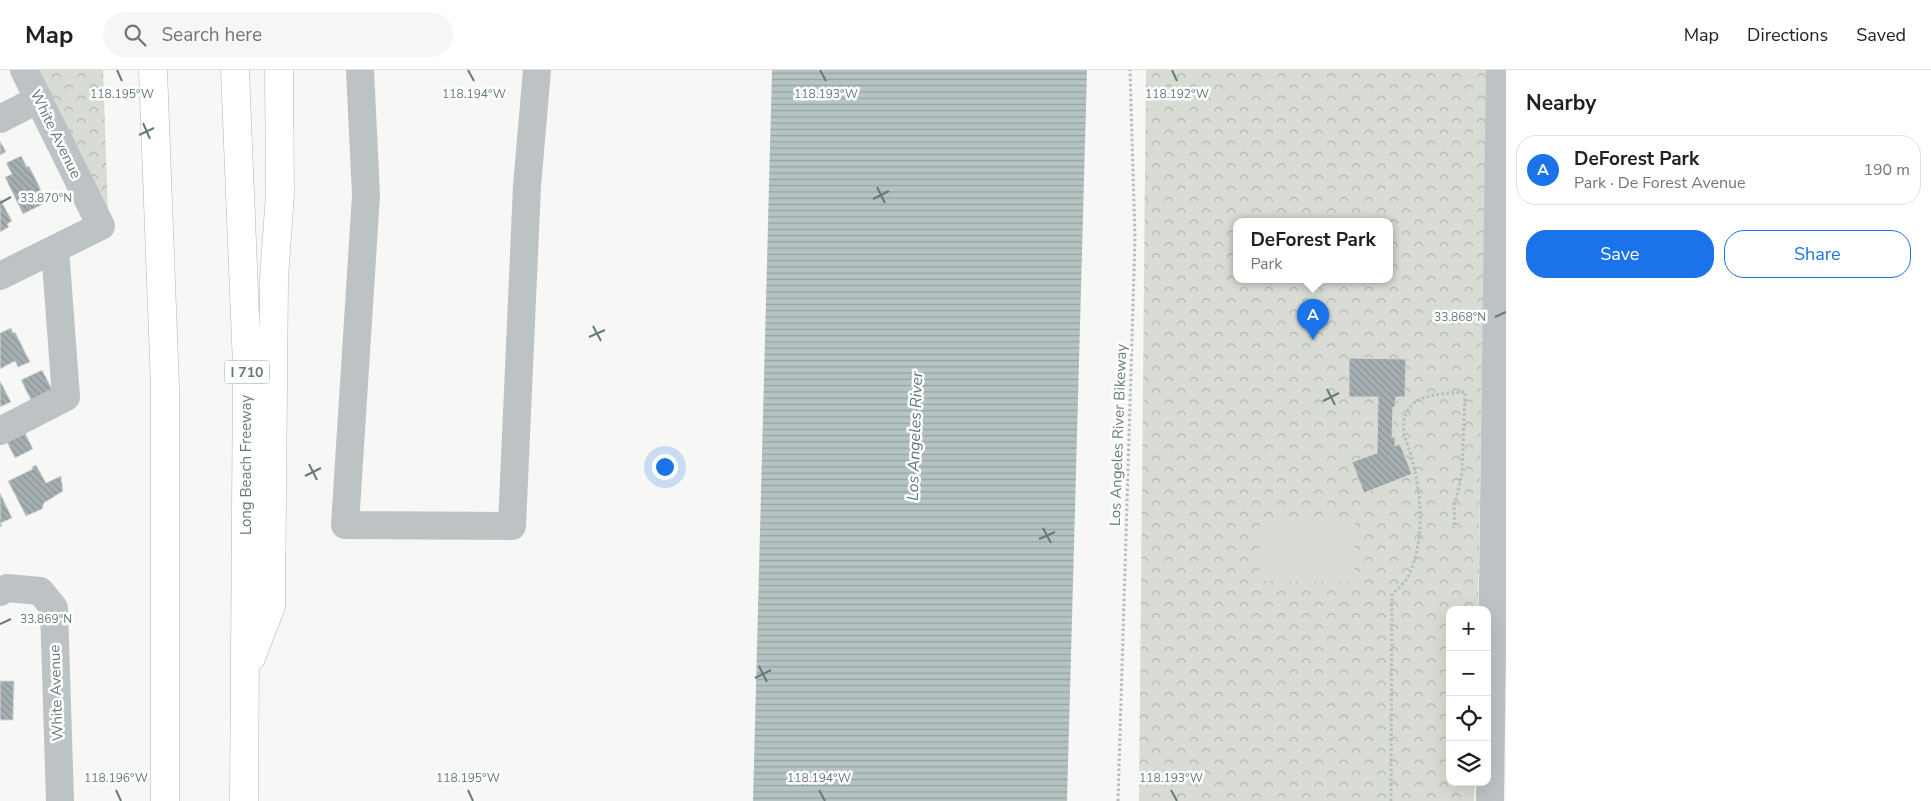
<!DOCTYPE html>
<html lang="en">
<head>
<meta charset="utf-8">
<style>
  body { margin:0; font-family:"Nunito Sans",sans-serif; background:#f6f6f6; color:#202124 }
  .controls { position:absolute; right:15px; bottom:15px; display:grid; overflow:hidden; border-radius:10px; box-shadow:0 5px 20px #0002 }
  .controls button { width:45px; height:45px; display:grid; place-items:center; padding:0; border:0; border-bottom:1px solid #e0e0e0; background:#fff; color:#202124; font:25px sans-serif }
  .you { position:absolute; left:664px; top:396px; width:18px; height:18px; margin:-12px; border:4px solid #fff; border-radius:50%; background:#1a73e8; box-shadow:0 0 0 8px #1a73e833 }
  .badge { display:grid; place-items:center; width:32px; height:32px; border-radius:50%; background:#1a73e8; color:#fff; font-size:16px; font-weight:700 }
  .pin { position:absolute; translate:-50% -41px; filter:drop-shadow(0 1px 2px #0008) }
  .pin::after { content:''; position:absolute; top:26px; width:18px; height:15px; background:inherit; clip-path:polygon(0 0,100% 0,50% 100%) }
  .popup { position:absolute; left:1233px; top:148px; width:160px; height:65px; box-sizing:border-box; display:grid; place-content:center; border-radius:10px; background:#fff; filter:drop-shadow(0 1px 4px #0005); font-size:16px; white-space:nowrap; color:#757577 }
  .popup b { font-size:19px; color:#202124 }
  .popup::after { content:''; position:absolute; left:50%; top:100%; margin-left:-10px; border:10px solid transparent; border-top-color:#fff }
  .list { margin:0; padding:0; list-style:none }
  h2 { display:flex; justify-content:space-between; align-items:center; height:65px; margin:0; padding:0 20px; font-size:21px }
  h2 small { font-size:16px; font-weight:400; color:#757577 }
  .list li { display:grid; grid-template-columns:32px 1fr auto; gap:15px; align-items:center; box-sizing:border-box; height:70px; margin:0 10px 10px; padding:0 10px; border:1px solid #e0e0e0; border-radius:20px }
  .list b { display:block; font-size:19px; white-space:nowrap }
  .list p { margin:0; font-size:16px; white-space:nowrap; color:#757577 }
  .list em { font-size:16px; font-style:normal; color:#757577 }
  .actions { display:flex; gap:10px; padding:15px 20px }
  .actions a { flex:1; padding:11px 0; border:1px solid #1a73e8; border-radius:20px; text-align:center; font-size:18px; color:#1a73e8 }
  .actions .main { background:#1a73e8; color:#fff }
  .icon { flex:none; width:28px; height:28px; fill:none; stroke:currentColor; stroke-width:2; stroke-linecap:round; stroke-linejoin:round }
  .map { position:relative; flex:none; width:1506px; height:731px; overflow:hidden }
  header { display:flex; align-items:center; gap:30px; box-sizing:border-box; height:70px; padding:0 25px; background:#fff; border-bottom:1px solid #e0e0e0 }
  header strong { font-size:24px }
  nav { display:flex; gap:28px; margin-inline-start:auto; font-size:18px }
  .search { width:350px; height:45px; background:#f6f6f6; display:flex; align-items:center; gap:12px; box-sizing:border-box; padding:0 18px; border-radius:28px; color:#757577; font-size:19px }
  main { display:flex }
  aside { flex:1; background:#fff }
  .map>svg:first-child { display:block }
</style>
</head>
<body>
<header>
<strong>Map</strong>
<div class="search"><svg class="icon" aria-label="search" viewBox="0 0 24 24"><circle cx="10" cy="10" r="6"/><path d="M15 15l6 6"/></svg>Search here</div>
<nav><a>Map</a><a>Directions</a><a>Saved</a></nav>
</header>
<main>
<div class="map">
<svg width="1506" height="731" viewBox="0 0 1506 731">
  <defs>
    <pattern id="park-crowns" width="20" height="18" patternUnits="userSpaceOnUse" patternTransform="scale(1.25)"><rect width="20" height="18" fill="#d9dcd4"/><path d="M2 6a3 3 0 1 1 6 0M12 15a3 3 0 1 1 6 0" fill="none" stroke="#b4b7b1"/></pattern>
    <pattern id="water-rules" width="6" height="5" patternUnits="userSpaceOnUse" patternTransform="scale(1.25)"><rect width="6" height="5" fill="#b5c3c3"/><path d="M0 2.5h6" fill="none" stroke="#97a3a3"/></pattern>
    <pattern id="building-back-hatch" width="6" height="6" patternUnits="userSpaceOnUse" patternTransform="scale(1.25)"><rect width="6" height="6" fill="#a5afb1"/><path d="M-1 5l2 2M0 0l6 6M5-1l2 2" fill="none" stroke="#8a9395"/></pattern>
  </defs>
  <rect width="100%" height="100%" fill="#f7f7f5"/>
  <path fill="url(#park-crowns)" fill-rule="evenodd" d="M38,0H103L108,143Z
    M1146,0H1487L1478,540H1450V712H1475L1474,731H1139ZM1237,151H1389V209H1237Z"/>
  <path fill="#d9dcd4" d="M1260,450L1355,451L1354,512L1259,511Z"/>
  <path fill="url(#water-rules)" d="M772,0H1087L1067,731H753Z"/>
  <path fill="url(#building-back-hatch)" stroke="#d9d8d7" d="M0,71L6,82L0,85Z
    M21,86L27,97L29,96L47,132L23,144L5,107L12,104L6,93Z
    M0,129L12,151L7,154L9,157L0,162Z
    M11,258L13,263L15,262L30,292L18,297L15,291L0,299V263Z
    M1349,288L1406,289L1405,327H1396L1395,337H1393L1392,367H1395V376L1400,374L1412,404L1364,423L1352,392L1377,383L1378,327H1349Z
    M42,300L53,321L32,332L21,310Z
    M0,311L11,332L0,337Z
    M23,359L33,379L15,388L5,368Z
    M36,395L46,413L61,406L63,421L44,433L42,439L26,446L8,411L33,399L32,397Z
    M0,423L12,448L1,453L2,456L0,457Z
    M0,611H14L13,650H0Z"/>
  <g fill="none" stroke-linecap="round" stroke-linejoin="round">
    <defs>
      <path id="highway" d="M153,0L165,317V731
        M235,0L247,296L244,731
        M251,588L271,536L274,209L280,124L279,0"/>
    </defs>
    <use href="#highway" stroke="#b1b6b7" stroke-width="29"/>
    <path stroke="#b7bcbc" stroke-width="3" stroke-dasharray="2.5 2.5" stroke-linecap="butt" d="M1118,731L1135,168L1130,0
      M1391,731L1392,525C1397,519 1406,512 1409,505C1425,467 1422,428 1412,389C1408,372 1398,359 1407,342C1416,322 1448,324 1465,322L1462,403L1454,438L1455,458"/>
    <path stroke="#bdc3c4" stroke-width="28" d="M360,0L366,125L345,455L512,456L527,116L537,0
      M0,49L39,29
      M0,206L101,156L24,0
      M0,361L66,327L55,179
      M0,522L7,518L40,521L54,538L60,731
      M1490,731L1500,0"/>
    <use href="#highway" stroke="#fff" stroke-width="28"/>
  </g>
  <path fill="none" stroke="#667a7c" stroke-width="2" d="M117,0L122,11M468,0L474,11M820,0L826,11M1172,0L1177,11M143,53L150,69M139,65L154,58M877,117L885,133M873,129L889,121M0,133L11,127M1495,247L1506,242M593,256L601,271M589,267L605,260M1327,319L1335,335M1323,331L1339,323M309,394L317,410M305,406L321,398M1043,458L1051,473M1039,469L1055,462M0,554L11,549M759,596L767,612M755,608L771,600M116,720L121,731M468,720L473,731M819,720L825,731M1171,720L1177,731"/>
  <g text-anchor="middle" stroke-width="5" stroke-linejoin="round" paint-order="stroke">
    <rect fill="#fff" stroke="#94a2a3" stroke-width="1" x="224.5" y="290.5" width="45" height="23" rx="4"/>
    <g font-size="14" font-weight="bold" fill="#667a7c">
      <text x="247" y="307">I 710</text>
    </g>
    <g font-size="15" fill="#667a7c" stroke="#fff">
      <text transform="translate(56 64) rotate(64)" y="5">White Avenue</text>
      <text transform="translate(1118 365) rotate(-88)" y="5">Los Angeles River Bikeway</text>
      <text transform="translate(246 395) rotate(-90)" y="5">Long Beach Freeway</text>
      <text transform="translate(56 623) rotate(-92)" y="5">White Avenue</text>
    </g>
    <g font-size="16" font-style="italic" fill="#607876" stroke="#fff">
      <text transform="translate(914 366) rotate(-88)" y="6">Los Angeles River</text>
    </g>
  </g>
  <g font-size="12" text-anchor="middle" fill="#667a7c" stroke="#fff" stroke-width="5" stroke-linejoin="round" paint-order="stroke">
    <text x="1177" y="28">118.192°W</text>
    <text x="122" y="28">118.195°W</text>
    <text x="474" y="28">118.194°W</text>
    <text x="826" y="28">118.193°W</text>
    <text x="46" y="132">33.870°N</text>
    <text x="1460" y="251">33.868°N</text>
    <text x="46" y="553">33.869°N</text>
    <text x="116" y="712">118.196°W</text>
    <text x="468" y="712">118.195°W</text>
    <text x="819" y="712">118.194°W</text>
    <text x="1171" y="712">118.193°W</text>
  </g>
</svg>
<div class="controls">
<button>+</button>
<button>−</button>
<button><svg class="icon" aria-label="locate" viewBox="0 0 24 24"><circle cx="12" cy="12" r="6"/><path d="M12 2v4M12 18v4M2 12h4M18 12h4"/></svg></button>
<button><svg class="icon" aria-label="layers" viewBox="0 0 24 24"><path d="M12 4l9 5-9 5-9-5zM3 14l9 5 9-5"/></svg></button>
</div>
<div class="you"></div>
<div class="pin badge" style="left:1313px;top:270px">A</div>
<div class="popup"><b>DeForest Park</b>Park</div>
</div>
<aside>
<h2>Nearby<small></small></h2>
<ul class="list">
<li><span class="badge">A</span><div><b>DeForest Park</b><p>Park · De Forest Avenue</p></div><em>190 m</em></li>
</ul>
<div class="actions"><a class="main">Save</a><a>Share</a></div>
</aside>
</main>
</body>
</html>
